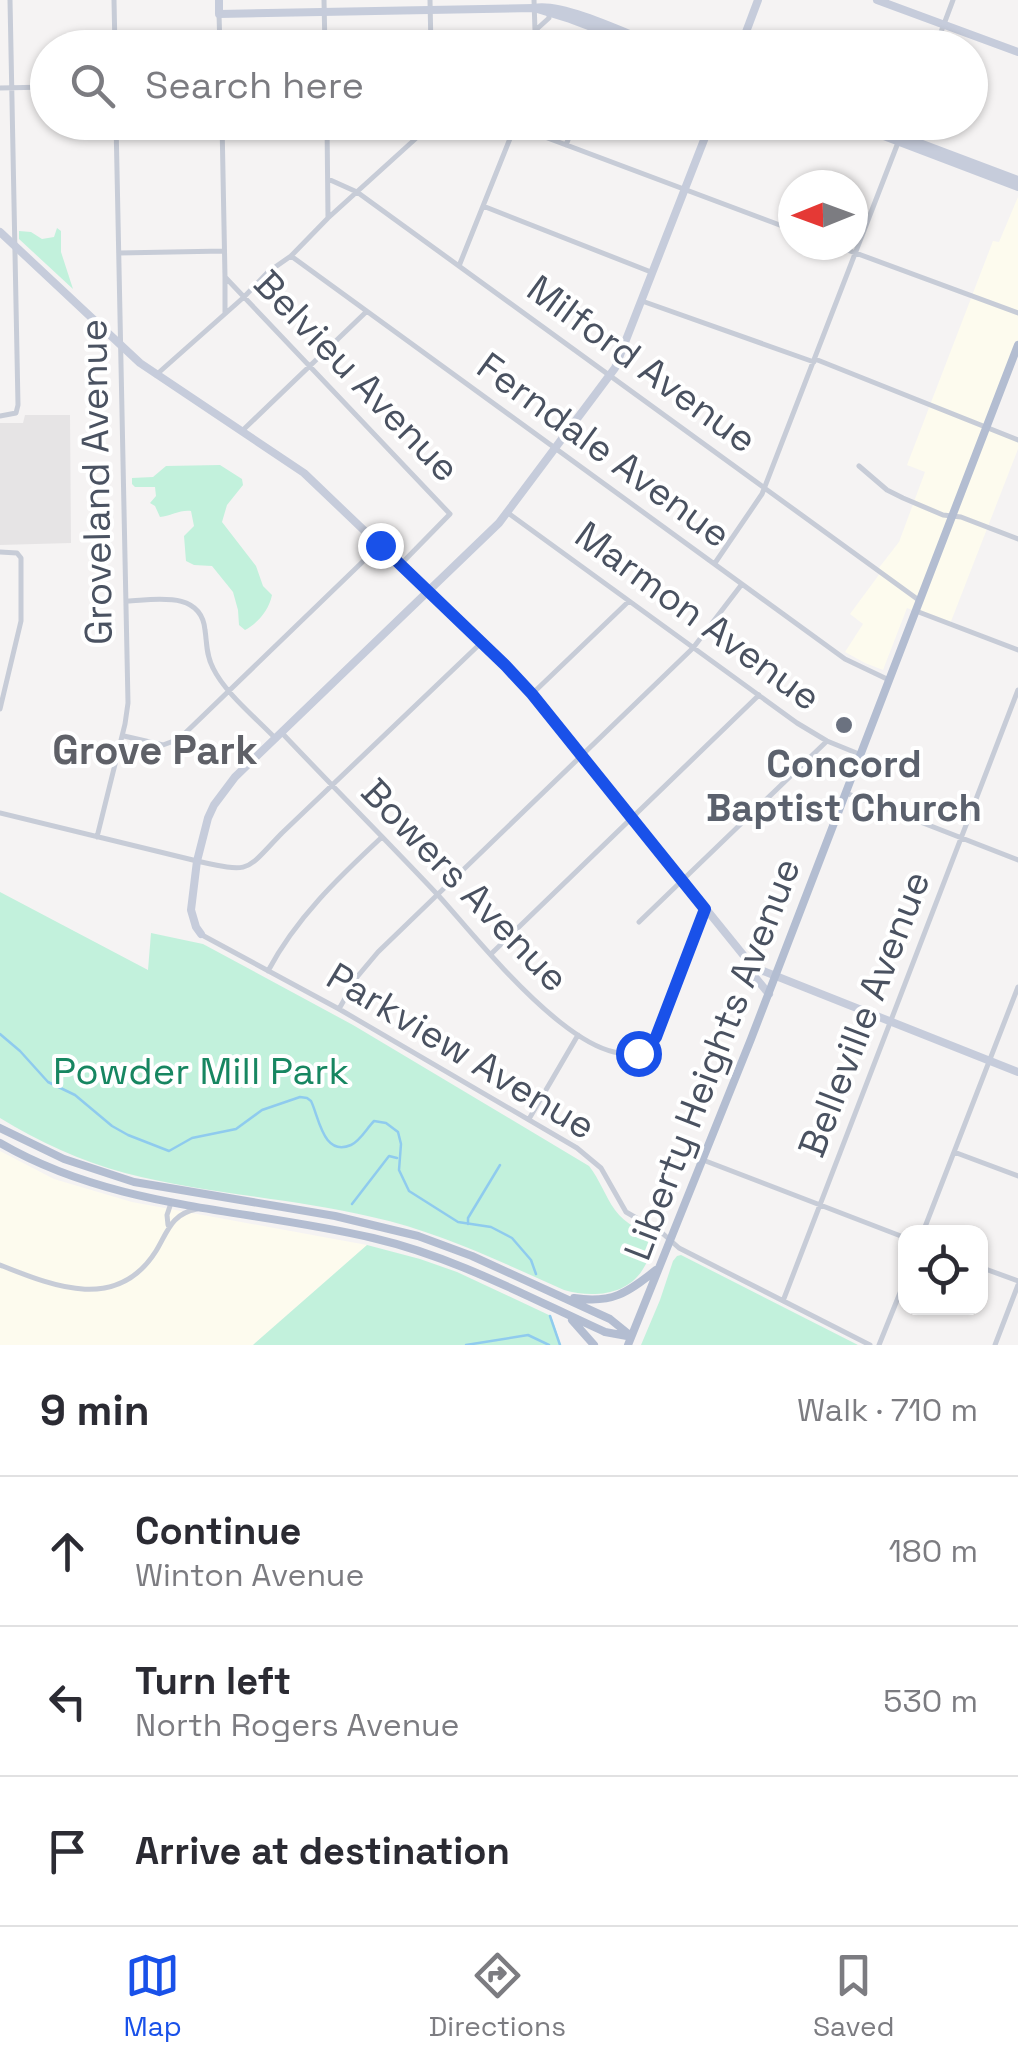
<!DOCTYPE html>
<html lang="en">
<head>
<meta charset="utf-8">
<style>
  body { margin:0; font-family:"Space Grotesk",sans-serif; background:#f7f7f7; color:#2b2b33 }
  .controls { position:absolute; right:30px; bottom:30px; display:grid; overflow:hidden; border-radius:20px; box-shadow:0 2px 8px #0004 }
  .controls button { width:90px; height:90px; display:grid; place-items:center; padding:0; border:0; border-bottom:2px solid #e1e1e2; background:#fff; color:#2b2b33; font:50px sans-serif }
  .compass { position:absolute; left:778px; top:170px; width:90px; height:90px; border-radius:50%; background:#fff; box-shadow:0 2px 8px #0004; rotate:269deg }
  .stop { position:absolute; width:30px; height:30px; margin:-22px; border:8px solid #1951e9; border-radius:50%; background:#fff }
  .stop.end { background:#1951e9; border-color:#fff; box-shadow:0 2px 10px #0008 }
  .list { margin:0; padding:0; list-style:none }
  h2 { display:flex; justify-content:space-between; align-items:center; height:130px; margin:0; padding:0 40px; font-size:42px }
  h2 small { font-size:32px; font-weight:400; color:#7c7c81 }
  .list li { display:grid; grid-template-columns:65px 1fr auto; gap:30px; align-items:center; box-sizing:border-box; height:150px; padding:0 40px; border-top:2px solid #e1e1e2 }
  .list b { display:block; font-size:38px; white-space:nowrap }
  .list p { margin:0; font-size:32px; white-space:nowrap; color:#7c7c81 }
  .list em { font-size:32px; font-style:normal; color:#7c7c81 }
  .icon { flex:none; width:55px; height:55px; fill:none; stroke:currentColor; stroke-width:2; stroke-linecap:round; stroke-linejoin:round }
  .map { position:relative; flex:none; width:1018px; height:1345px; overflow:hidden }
  .search { position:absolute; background:#fff; box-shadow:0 2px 8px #0004; left:30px; right:30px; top:30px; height:110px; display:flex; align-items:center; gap:25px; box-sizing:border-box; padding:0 35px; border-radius:55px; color:#7c7c81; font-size:38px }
  .sheet { height:580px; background:#fff }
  nav { display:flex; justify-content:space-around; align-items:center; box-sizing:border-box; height:140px; border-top:2px solid #e1e1e2; background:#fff; font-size:28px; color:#7c7c81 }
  nav a { display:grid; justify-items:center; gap:5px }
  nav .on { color:#1951e9 }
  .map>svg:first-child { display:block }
</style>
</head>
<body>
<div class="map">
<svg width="1018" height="1345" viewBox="0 0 1018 1345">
  <rect width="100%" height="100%" fill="#f5f3f3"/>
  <path fill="#fdfbee" d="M1018,197V344L986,426L1018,439V449L950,624L907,608L883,670L865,663L845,652L863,624L850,614L881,572L878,569L899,542L925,472L907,465L993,241L999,242Z
    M0,1151L54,1179L132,1202L367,1245L253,1345H0Z"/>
  <path fill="#e6e4e5" d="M25,415H70L71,543L0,545V423H23Z"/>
  <path fill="#c2f1dc" d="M57,228L61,231V252L73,289L19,239V231L31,232L42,239L54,237Z
    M220,465L242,479L243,485L227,505L222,522L256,566L263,586L272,595C269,610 258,623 245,630L239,625L238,610L233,592L212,566L194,565L186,561L184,536L194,526L191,511C182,509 170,516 160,517L155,506L150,503L156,496L155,487H135L132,484V478L153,477L166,466Z
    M0,892L148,970L151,933L203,944L353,1025L589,1166C600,1180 605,1196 615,1210C625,1224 643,1232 657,1240C652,1250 649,1260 643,1269C627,1296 591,1298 564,1290C501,1262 440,1232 372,1217C291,1198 206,1194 125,1173C81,1161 39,1142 0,1118Z
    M367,1245L420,1259L457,1272L551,1316L561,1345H253Z
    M681,1255L858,1345H641L660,1300L673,1261L677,1256Z"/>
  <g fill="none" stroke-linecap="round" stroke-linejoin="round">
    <path stroke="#8fcbee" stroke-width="2.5" d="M0,1034L20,1051L48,1082L75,1095L112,1126L128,1135L169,1151L192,1138L236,1129L262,1110L300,1097L307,1098L311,1101C319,1117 323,1157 351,1145C360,1141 367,1128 374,1121L386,1123L398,1132L401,1144L399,1170L409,1191L458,1222L491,1227L512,1238L531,1260L536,1274
      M352,1204L389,1156L397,1158
      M468,1224V1218L500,1165
      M550,1316L560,1345
      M466,1345L528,1335L549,1345"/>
    <path stroke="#c7ccd7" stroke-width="5" d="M114,0L115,48
      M324,0L325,48
      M430,0L431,48
      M534,0L535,31
      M219,14L220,48
      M516,48L549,18V13
      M605,48L611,31
      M935,48L953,0
      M0,88L48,87
      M222,122L225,277L450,514L401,564
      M327,122L328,218
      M505,122L793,230
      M566,145L575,122
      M328,179L357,192L920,601
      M483,206L651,272
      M834,245L1018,313
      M119,253L224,251
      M291,256L845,659L889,680
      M459,266L515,126
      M225,277V313
      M642,301L814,362
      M815,359L1018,440
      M156,375L244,297L268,272L291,256L328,218L434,122
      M0,416L16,413L18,405L10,0
      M242,431L366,312
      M859,466L887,490L903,498L943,515L961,517L1018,539
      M508,513L797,723L827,741L859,754
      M0,552L17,553L21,558V621L0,709
      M715,563L762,494L906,122
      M127,601C155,600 201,590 205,630C207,643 206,655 213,668C225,693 256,718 276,739
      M916,611L1018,650
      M532,694L629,601
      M282,733C333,787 385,839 436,893C469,927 605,1108 656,1037L705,909
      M124,736L163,745L179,739L380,545
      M846,793L1018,860
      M0,813L197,861C253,873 244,872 282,833L482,642
      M97,837L125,724L128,703L116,122
      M639,922L827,741
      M202,935L339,1009L577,1148L601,1168L626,1212L661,1232L679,1248L870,1345
      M491,954L759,695
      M268,971C296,918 339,877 382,837
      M339,1009L357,977L378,952L693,648L742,584
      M529,1119L578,1035
      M954,1152L1018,1176
      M703,1160L906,1238
      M168,1225L167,1215L171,1203
      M923,1232L1018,987
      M0,1265C53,1286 117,1313 156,1251C168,1231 171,1214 197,1209
      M980,1267L1018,1281
      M783,1301L1018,690
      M879,1345L906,1278
      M995,1345L1018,1285"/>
    <path stroke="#c6ccdb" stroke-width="8" d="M219,0V14L534,8C561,1 635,37 663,48
      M877,0L1018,52
      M534,8L570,19L647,48
      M740,48L758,0
      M847,122L1018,187
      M864,122L1018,180
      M0,232L140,363L304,473L505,665L532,694L753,967L1018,1072
      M201,934L196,927L191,910L197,861L208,818L214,805L235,777L499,523L615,368L711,122
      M751,968L755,977L769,994"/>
    <path stroke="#b3bdd1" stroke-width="8" d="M0,1128L64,1159L134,1182L335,1216L418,1236L472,1256L610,1319L631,1336
      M0,1143C115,1210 247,1208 373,1238C455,1257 530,1298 605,1332L627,1336
      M574,1298C612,1304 627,1293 656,1270
      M572,1320L594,1345
      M628,1345L751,1039L1018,345"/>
  </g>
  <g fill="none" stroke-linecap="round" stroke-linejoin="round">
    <path stroke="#1951e9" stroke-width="12" d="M380,545L506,666L532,694L705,909L656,1037L651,1044L638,1053"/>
  </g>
  <circle fill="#6b7280" stroke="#fff" stroke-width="4" cx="844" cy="725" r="10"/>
  <g text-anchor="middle" stroke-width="8" stroke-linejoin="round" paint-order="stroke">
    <g font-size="38" fill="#4a5261" stroke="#fff">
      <text transform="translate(642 364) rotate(36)" y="13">Milford Avenue</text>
      <text transform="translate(357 376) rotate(46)" y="13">Belvieu Avenue</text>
      <text transform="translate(604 450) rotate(36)" y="13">Ferndale Avenue</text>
      <text transform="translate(96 482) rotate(-91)" y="13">Groveland Avenue</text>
      <text transform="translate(698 616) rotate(36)" y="13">Marmon Avenue</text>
      <text transform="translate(465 885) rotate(46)" y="13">Bowers Avenue</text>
      <text transform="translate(864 1014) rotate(-69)" y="13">Belleville Avenue</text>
      <text transform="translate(461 1051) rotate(31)" y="13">Parkview Avenue</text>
      <text transform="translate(712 1059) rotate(-69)" y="13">Liberty Heights Avenue</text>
    </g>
    <g font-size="38" font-weight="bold" fill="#5b616d" stroke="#fff">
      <text x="844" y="777">Concord<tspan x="844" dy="44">Baptist Church</tspan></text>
    </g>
    <g font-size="38" fill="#178661" stroke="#fff">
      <text x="201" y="1084">Powder Mill Park</text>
    </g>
    <g font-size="40" font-weight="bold" fill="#5f6168" stroke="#fff">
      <text x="155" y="764">Grove Park</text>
    </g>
  </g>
</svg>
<div class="controls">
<button><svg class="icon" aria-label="locate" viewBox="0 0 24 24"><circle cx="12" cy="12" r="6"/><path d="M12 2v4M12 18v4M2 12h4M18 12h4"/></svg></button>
</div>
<svg class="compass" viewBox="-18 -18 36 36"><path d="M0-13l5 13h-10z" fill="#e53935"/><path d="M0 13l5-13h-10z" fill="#7c7c81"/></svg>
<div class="stop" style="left:638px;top:1053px"></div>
<div class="stop end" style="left:380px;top:545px"></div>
<div class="search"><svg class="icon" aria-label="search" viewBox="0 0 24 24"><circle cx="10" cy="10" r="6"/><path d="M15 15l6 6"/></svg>Search here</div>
</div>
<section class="sheet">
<h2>9 min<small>Walk · 710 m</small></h2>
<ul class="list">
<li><svg class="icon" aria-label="ahead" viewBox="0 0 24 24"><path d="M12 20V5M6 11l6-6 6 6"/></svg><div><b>Continue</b><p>Winton Avenue</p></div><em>180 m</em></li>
<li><svg class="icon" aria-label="left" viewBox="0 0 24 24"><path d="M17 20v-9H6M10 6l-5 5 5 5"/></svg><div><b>Turn left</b><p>North Rogers Avenue</p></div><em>530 m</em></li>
<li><svg class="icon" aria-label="arrive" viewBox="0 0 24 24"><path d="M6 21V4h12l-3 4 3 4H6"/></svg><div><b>Arrive at destination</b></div></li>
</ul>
</section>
<nav>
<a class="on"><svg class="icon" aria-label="map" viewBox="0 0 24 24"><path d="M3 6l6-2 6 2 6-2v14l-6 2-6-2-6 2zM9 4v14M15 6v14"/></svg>Map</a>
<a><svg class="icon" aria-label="directions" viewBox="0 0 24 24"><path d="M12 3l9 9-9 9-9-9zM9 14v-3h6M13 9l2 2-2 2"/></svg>Directions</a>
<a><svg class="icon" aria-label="saved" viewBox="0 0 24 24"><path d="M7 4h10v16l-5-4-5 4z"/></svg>Saved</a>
</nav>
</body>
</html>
